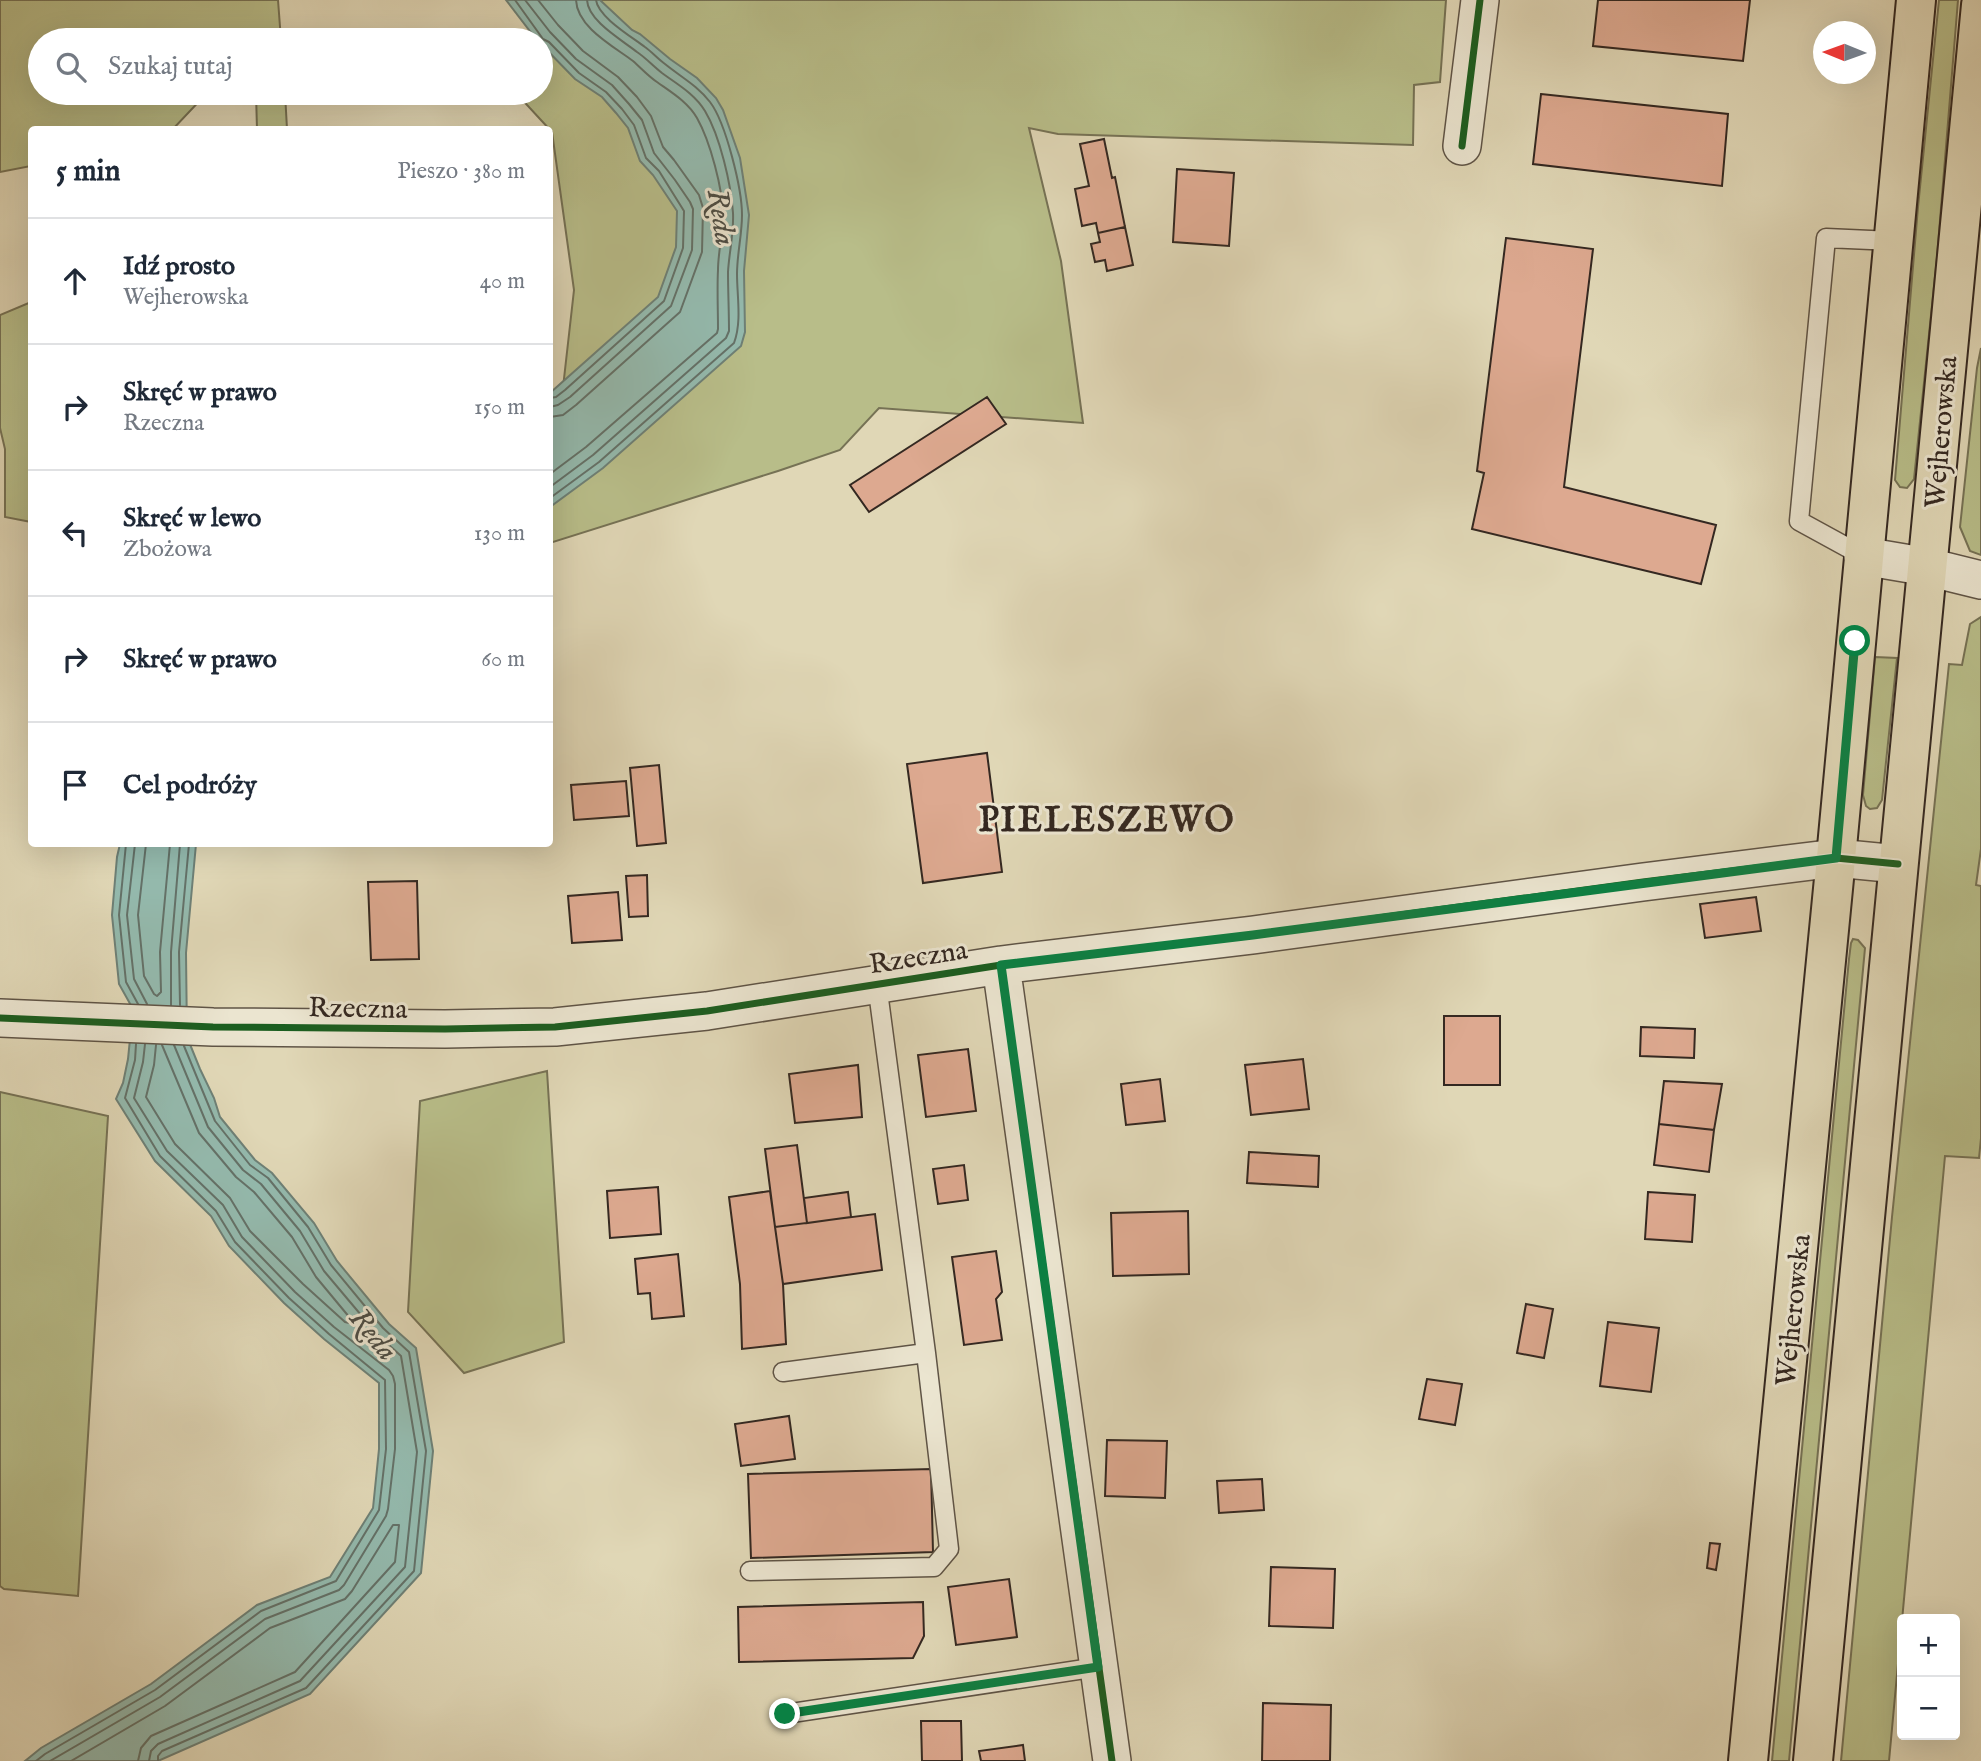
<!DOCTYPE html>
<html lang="pl">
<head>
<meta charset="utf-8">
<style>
  body { margin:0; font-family:"IM FELL English",serif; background:#f6f6f7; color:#1f2937 }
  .controls { position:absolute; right:21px; bottom:21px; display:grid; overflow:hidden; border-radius:7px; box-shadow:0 7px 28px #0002 }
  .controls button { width:63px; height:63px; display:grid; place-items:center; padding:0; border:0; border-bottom:2px solid #e0e1e3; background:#fff; color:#1f2937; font:35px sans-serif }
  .compass { position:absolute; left:1813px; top:21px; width:63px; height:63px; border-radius:50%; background:#fff; box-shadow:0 7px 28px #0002; rotate:271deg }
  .stop { position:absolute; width:21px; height:21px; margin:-16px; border:5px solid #0b8043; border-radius:50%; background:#fff }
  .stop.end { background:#0b8043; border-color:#fff; box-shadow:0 2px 7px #0008 }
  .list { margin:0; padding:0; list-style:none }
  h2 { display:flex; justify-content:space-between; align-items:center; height:91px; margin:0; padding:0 28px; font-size:30px }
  h2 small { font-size:23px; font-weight:400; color:#747a83 }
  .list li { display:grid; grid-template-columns:46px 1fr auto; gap:21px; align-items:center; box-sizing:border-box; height:126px; padding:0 28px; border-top:2px solid #e0e1e3 }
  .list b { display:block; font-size:26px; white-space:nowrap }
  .list p { margin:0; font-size:23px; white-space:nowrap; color:#747a83 }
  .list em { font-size:23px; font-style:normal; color:#747a83 }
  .icon { flex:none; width:38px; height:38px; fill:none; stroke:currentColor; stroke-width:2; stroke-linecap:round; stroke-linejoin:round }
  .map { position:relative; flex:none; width:1981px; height:1761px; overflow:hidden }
  .search { position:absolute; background:#fff; box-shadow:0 7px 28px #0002; left:28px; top:28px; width:525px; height:77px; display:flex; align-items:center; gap:18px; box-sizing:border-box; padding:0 24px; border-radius:38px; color:#747a83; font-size:26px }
  .panel { position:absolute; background:#fff; box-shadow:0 7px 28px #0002; left:28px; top:126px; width:525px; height:721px; border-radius:7px }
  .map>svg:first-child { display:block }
</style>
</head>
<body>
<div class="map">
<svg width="1981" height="1761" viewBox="0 0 1981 1761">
  <rect width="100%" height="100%" fill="#e0d7b6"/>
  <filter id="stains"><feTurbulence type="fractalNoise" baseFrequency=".00286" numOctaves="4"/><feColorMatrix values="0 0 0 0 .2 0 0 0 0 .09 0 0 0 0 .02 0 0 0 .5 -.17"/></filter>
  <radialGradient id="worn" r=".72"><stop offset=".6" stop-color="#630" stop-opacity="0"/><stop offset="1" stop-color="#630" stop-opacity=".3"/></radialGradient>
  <path fill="#b8bd89" stroke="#767255" stroke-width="2" d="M0,0H278L281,40H40V93H207L173,129L32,130L31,166L0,172Z
    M554,0H1446L1440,82L1414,85L1413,145L1058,134L1029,128L1061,261L1083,423L879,408L840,450L778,471L550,543V430L560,414L574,290L552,132L516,93H541V44Z
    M1939,0H1958L1937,257L1914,479L1907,488L1900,487L1895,480L1918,207Z
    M256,93H285L287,129H257Z
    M31,302V522L5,517V449L0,428V315Z
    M1981,348V555L1970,551L1960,527L1977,368Z
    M1981,617V849L1976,885L1981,886V1138L1979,1158L1945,1156L1889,1761H1841L1892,1217L1949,664L1962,665L1970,624Z
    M1875,657L1897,658L1882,800L1877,808L1870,809L1866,806L1863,795Z
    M1853,939L1858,940L1865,948L1789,1761H1772L1849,959L1851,943Z
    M547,1071L564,1342L464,1373L408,1312L420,1101Z
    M0,1092L108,1116L78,1596L4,1589L0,1586Z"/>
  <path fill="#94baae" stroke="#6e8076" stroke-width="2" d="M506,0H600L632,30L640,34L670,59L697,78L716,98L723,110L740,158L749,215L744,271L745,332L741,346L603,468L550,507V393L658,297L676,247L677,211L653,175L640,161L628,128L616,113L602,97L575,79L541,44V40L536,39Z
    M120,844H196L186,953L187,1037L200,1069L214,1098L220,1117L255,1160L272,1173L314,1223L337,1261L389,1324L416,1348L433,1451L421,1573L310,1694L158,1761H25L41,1748L151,1684L257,1605L330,1577L373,1508L379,1449V1383L324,1339L284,1303L229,1246L211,1216L155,1161L116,1099L123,1083L128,1059L133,1009L119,984L112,915L117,857Z"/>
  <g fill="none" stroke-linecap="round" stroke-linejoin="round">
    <path stroke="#647168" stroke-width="2" d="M515,0L543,39L549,42L579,73L606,92L622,109L634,125L646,158L659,171L684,211L683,248L664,301L565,390L556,397L550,398
      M525,0L550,32L576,59L612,85L629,104L642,120L654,153L675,180L690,202L693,209L692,250L671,306L570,397L558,405L550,407
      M538,0L558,25L583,51L618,77L637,97L651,116L663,147L674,160L699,195L703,208L702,252L680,312L576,405L563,415L550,417
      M550,474L586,447L717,333L718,329C718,309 717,289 718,270C718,252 723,234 723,216C723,189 710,141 697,118C688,102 671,92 657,82C648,76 641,68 633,61C613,46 577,27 576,0
      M550,487L593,455L726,338L729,331C729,311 728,291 728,272C729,253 734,233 733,213C731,184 720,136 705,111C695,94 677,84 662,73C653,66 646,58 637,52C622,40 588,21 587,0
      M550,498L599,462L734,343C742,322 737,296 737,274C737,254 742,235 742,215C742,189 726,123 710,102C698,86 681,77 665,64C658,59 652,52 645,47C632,37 598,17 596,0
      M126,844L119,915L126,982L138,1004
      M135,844L127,915L134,979L147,1004
      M146,844L138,915L144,976L154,994L157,996L161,992L160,952L170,844
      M171,1005V952L180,844
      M180,1005L179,952L189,844
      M156,1045L154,1065L146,1097L175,1144L230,1198L250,1231L303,1284L345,1322L349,1323L350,1318L316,1277L292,1237L254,1192L236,1177L199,1133L162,1045
      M36,1761L45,1754L155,1690L261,1611L336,1581L379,1510L386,1449L385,1380L329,1334L289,1298L235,1242L216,1211L160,1156L125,1098L135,1060L136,1044
      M50,1761L160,1697L265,1619L339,1590L344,1585L386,1516L388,1509L395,1449V1384L393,1376L389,1370L334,1327L295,1292L242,1237L223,1205L167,1151L134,1098L143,1062L145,1044
      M71,1761L165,1706L270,1628L345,1599L352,1591L393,1525H399L395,1562L295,1672L151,1736L141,1748L138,1761
      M149,1761L151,1751L158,1744L300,1681L405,1567L417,1452L401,1356L377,1334L324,1271L300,1231L261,1184L243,1170L208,1127L174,1045
      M158,1761V1756L162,1751L306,1688L414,1571L426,1451L409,1352L383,1328L331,1265L308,1227L268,1178L250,1165L215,1121L184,1046"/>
  </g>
  <path fill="#dda990" stroke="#342821" stroke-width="2" d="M1598,0H1750L1743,61L1593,46Z
    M1541,94L1728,114L1722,186L1533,164Z
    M1104,139L1112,178L1115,177L1125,227L1098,233L1096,223L1082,226L1075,189L1089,186L1080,144Z
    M1177,169L1234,173L1229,246L1173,242Z
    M1125,227L1133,265L1107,271L1105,260L1095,262L1091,244L1100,242L1098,233Z
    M1506,238L1593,249L1564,487L1716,525L1701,584L1472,529L1484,473L1477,471Z
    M987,397L1006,424L869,512L850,485Z
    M987,753L1002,872L923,883L907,764Z
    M659,765L666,843L637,846L630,768Z
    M626,781L629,816L574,820L571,785Z
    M647,875L648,916L629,917L626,876Z
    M417,881L419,959L371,960L368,882Z
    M618,892L622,940L572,943L568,896Z
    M1756,897L1761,931L1705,938L1700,904Z
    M1444,1016H1500V1085H1444Z
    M1641,1027L1695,1029L1694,1058L1640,1056Z
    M968,1049L976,1111L926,1117L918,1055Z
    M1303,1059L1309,1109L1251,1115L1245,1065Z
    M858,1065L862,1117L795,1123L789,1074Z
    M1160,1079L1165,1121L1126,1125L1121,1084Z
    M1664,1081L1722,1084L1714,1130L1659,1124Z
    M1659,1124L1714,1130L1709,1172L1654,1165Z
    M797,1145L807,1223L775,1227L765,1149Z
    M1249,1152L1319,1156L1318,1187L1247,1183Z
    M964,1165L968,1200L938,1204L933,1169Z
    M658,1187L661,1234L610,1238L607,1191Z
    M770,1191L783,1284L786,1344L742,1349L740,1284L729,1197Z
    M848,1192L851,1217L807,1223L804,1198Z
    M1648,1192L1695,1195L1692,1242L1645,1239Z
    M1188,1211L1189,1274L1113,1276L1111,1213Z
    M875,1214L882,1270L783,1284L775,1227Z
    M996,1251L1002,1292L996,1299L1002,1340L964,1345L952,1257Z
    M678,1254L684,1316L652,1319L650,1293L638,1294L635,1259Z
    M1526,1304L1553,1309L1544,1358L1517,1353Z
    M1608,1322L1659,1328L1651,1392L1600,1386Z
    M1427,1379L1462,1384L1455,1425L1419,1419Z
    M789,1416L795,1459L741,1466L735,1424Z
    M1107,1440L1167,1441L1165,1498L1105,1496Z
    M931,1469L933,1552L751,1558L748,1474Z
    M1262,1479L1264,1510L1219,1513L1217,1481Z
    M1710,1543L1720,1544L1716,1570L1707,1568Z
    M1271,1567L1335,1569L1333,1628L1269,1626Z
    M1009,1579L1017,1637L956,1645L948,1587Z
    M923,1602L924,1636L913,1658L739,1662L738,1607Z
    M1263,1703L1331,1705L1330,1761H1262Z
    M921,1721H961L962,1761H922Z
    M1023,1745L1025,1761H981L979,1751Z"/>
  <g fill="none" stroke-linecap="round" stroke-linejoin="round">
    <defs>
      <path id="service" d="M1863,556L1799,521L1826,238L1893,241
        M783,1372L926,1353
        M750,1571L934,1567L949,1549L926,1353L877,984
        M785,1714L1098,1667"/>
      <path id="minor" d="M1462,146L1480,0
        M1863,556L1928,567L1981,580
        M1001,965L1112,1761
        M0,1018L213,1027L445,1029L555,1027L707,1011L1001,965L1253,935L1643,882L1836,858L1898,864"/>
      <path id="primary" d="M1748,1761L1836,858L1916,0
        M1813,1761L1981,5"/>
    </defs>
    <use href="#service" stroke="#5f5446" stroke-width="21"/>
    <use href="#minor" stroke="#5f5446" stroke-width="40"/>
    <use href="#primary" stroke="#342821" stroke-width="42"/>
    <use href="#service" stroke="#ebe5d0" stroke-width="18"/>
    <use href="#minor" stroke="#ebe5d0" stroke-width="37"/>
    <use href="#primary" stroke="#e0d7b6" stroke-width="38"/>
    <defs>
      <path id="cycleway" d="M1462,146L1480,0
        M1001,965L1112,1761
        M0,1018L213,1027L445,1029L555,1027L707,1011L1001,965L1253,935L1643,882L1836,858L1898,864"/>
    </defs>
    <use href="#cycleway" stroke="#ebe5d0" stroke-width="11"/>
    <use href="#cycleway" stroke="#1b5e20" stroke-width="7"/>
  </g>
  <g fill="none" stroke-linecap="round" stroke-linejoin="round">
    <path stroke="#0b8043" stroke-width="9" d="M785,1714L1098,1667L1001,965L1253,935L1836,858L1855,641"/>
  </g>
  <g text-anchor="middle" stroke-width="6" stroke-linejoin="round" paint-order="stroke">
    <g font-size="28" fill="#342821" stroke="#ebe5d0">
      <text transform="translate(1940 432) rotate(-85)" y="10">Wejherowska</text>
      <text transform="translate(918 956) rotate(-9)" y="10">Rzeczna</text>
      <text transform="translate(358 1007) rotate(1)" y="10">Rzeczna</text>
      <text transform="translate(1792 1310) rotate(-84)" y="10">Wejherowska</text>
    </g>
    <g font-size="30" font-style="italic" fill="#4c4c44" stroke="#ebe5d0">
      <text transform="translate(722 217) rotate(81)" y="10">Reda</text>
      <text transform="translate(374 1334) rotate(51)" y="10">Reda</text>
    </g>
    <g font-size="35" font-weight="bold" letter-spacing="2" fill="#342821" stroke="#ebe5d0">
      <text x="1107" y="831">PIELESZEWO</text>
    </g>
  </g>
  <rect width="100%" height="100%" filter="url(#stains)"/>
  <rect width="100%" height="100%" fill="url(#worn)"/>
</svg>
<div class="controls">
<button>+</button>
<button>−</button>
</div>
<svg class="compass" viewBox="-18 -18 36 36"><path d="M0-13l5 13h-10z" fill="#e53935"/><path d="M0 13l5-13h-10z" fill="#747a83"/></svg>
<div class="stop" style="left:1855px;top:641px"></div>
<div class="stop end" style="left:785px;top:1714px"></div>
<div class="search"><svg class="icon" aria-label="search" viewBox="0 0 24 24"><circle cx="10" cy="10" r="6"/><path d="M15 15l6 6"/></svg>Szukaj tutaj</div>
<section class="panel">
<h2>5 min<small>Pieszo · 380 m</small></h2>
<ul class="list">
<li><svg class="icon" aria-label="ahead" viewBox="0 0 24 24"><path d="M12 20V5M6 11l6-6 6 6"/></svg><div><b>Idź prosto</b><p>Wejherowska</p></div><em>40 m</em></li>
<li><svg class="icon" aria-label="right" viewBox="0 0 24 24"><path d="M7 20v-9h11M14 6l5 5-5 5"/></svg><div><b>Skręć w prawo</b><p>Rzeczna</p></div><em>150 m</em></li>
<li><svg class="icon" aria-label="left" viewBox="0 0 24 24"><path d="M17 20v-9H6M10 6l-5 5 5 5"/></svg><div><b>Skręć w lewo</b><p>Zbożowa</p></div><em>130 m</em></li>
<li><svg class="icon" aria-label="right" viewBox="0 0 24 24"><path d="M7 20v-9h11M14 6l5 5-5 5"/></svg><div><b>Skręć w prawo</b></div><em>60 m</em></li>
<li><svg class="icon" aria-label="arrive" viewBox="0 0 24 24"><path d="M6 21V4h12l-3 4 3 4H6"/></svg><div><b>Cel podróży</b></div></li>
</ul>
</section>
</div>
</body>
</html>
